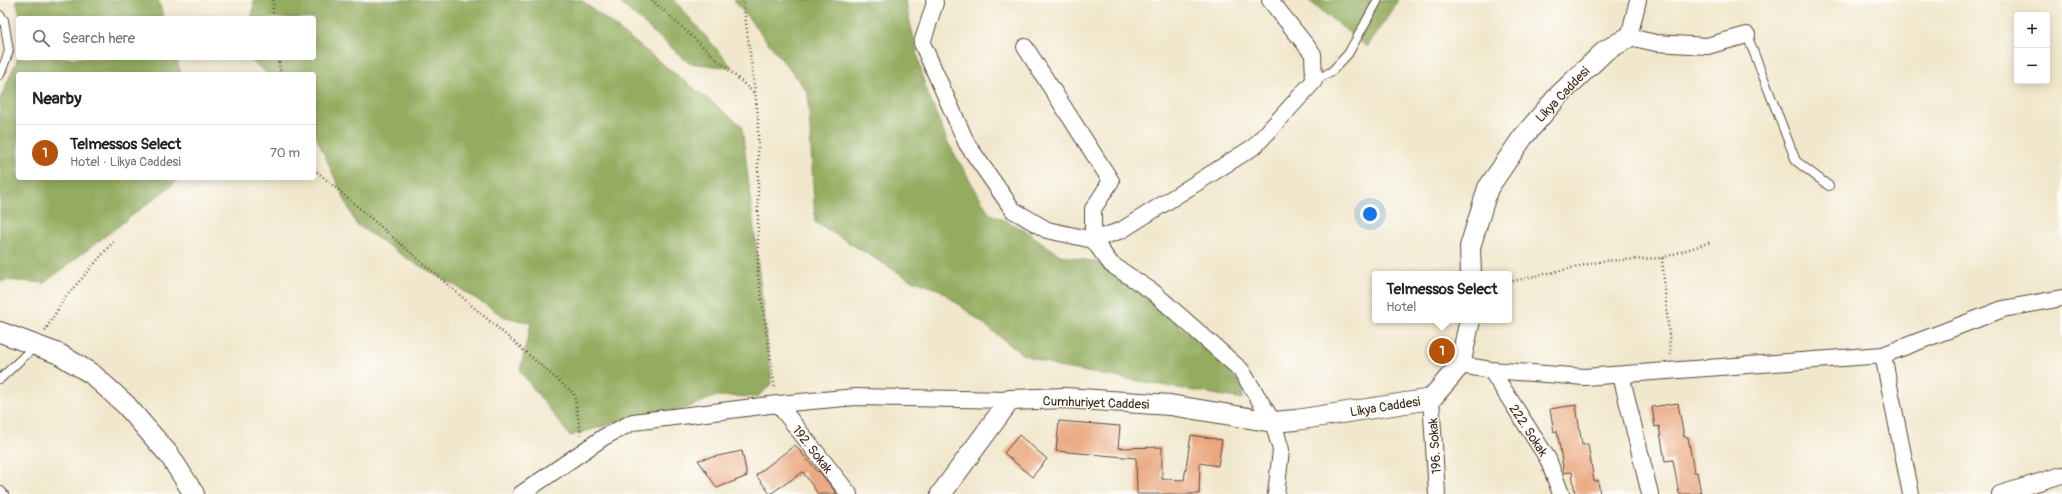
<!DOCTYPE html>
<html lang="en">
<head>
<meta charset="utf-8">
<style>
  body { margin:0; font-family:Pangolin,sans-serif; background:#f6f6f6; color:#222 }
  .controls { position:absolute; right:12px; top:12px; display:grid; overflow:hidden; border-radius:4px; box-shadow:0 2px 10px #0003 }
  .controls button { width:36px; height:36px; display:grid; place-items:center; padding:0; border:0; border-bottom:1px solid #e0e0e0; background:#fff; color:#222; font:20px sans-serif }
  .you { position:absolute; left:1370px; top:214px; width:14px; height:14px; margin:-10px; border:3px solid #fff; border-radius:50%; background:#1a73e8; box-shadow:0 0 0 6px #1a73e833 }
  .badge { display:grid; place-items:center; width:26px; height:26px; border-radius:50%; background:#b45309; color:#fff; font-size:13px; font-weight:700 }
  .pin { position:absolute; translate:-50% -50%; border:2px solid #fff; box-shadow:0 1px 4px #0006 }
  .popup { position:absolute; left:1372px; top:271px; width:140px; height:52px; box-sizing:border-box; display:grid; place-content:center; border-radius:4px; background:#fff; filter:drop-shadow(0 1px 3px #0005); font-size:13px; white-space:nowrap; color:#767676 }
  .popup b { font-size:15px; color:#222 }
  .popup::after { content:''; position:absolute; left:50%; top:100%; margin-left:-8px; border:8px solid transparent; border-top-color:#fff }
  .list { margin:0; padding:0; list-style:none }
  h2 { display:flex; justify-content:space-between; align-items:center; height:52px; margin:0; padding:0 16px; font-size:17px }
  h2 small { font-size:13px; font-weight:400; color:#767676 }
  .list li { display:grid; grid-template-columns:26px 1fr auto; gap:12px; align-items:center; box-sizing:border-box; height:56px; padding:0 16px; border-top:1px solid #e0e0e0 }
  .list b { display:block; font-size:15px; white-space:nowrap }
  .list p { margin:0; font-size:13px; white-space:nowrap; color:#767676 }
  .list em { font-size:13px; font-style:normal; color:#767676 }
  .icon { flex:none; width:22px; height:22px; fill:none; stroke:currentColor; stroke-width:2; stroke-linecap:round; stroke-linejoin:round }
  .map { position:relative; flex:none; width:2062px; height:494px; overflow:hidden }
  .search { position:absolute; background:#fff; box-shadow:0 2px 10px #0003; left:16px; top:16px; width:300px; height:44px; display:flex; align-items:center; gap:10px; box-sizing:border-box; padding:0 14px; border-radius:4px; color:#767676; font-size:15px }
  .panel { position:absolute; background:#fff; box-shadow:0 2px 10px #0003; left:16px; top:72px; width:300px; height:108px; border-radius:4px }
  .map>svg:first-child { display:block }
</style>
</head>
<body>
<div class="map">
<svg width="2062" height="494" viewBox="0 0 2062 494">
  <rect width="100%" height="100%" fill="#fdfcf7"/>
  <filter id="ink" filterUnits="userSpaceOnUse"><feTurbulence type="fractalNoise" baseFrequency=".025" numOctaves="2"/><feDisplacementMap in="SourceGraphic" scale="8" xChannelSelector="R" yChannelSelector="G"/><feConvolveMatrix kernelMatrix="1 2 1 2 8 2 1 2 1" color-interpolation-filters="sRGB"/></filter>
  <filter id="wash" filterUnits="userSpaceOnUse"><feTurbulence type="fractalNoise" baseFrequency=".012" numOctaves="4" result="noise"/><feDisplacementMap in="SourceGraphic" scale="16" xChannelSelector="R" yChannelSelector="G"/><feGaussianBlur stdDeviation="0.9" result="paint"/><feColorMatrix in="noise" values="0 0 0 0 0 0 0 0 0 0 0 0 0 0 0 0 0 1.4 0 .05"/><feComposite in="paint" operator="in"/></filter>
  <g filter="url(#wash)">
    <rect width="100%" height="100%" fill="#f1e7cc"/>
    <path fill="#93ac5e" stroke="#676b3e" d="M16,0H158L164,18H21Z
      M254,0H581L742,126L772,384L757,397L717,396L678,411L652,412L570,436L520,371L531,323L505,317L456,286L411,261L356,224L314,132V74H268L248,58H314V18H252Z
      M617,0H674L733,68L689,63Z
      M734,0H905L925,87L947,141L989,213L1024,230L1060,255L1096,262L1139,287L1243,385L1242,399L1058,367L1022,354L940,290L909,279L815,222L808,92Z
      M1308,0H1399L1367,47Z
      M18,58H176L181,74H18V178H181L44,283L6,280L0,282V99Z"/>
    <g id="blocks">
      <path fill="#eaa67e" d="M1678,403L1684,437H1688L1694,472H1697L1701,494H1679L1673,460L1665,461L1659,426L1655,427L1652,407Z
        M1576,405L1582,445L1588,444L1594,481L1598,480L1600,494H1575L1572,472L1564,473L1557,431L1554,432L1550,409Z
        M1059,421L1120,426L1118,448L1162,447V479L1184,480L1191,435L1222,440L1218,466L1200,463L1199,494H1137L1136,458L1056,451Z
        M1019,435L1047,459L1032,477L1004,453Z
        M795,445L818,472L819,471L837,494H818L803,472L770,494L756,475Z
        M742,451L747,476L717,488L698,460Z"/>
    </g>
  </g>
  <g filter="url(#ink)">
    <use href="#blocks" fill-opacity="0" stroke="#564638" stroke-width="1"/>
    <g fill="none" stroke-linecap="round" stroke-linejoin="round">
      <defs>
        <path id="service" d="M0,15L4,20L9,51L0,75
          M1747,35L1796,161L1829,186
          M1314,81L1332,71L1348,54L1378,0
          M0,379L34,347
          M0,490L4,494"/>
        <path id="minor" d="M934,0L935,3L922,43L967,144L1013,210L1047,230L1093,240L1122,230L1255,146L1314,81L1313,54L1270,0
          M1638,0L1629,37L1656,43L1707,46L1747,35
          M1025,47L1111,181L1093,209V240L1111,264L1153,292L1241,370L1273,422L1281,450L1276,494
          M1883,355L1911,494
          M1460,365L1491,370L1585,377L1883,355L2003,309L2062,298
          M1491,370L1548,459L1561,494
          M1621,375L1650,494
          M1431,399L1437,494
          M778,404L849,494
          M521,494L604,437L633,422L778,404L856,397L1010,400
          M2000,494L2062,475"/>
        <path id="tertiary" d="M1471,274L1470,247L1488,188L1523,137L1559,95L1605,51L1629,37
          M0,332L59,354L92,374L126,405L170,456L194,494
          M941,494L1010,400L1065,398L1170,405L1273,422L1296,420L1431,399L1460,365L1470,320"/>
      </defs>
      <use href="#service" stroke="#564638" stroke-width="10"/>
      <use href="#minor" stroke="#564638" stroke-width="18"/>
      <use href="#tertiary" stroke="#564638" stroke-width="22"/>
      <path stroke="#564638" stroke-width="2.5" stroke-dasharray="1 3" stroke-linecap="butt" d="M273,0V18
        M652,0L754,93
        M743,0L758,115V275L775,389
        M278,58L281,74
        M314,169L574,394L581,435
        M1662,258L1671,357
        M1509,282L1603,261L1662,258L1711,242
        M45,331L64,299L114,241"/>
      <use href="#service" stroke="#fff" stroke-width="8"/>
      <use href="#minor" stroke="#fff" stroke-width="16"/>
      <use href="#tertiary" stroke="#fff" stroke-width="20"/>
    </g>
  </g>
  <g text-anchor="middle" stroke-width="3" stroke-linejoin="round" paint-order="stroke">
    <g font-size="13" fill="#3b2a1e" stroke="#fdfcf7">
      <text transform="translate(1562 94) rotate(-46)" y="5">Likya Caddesi</text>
      <text transform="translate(1096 402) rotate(2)" y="5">Cumhuriyet Caddesi</text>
      <text transform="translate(1385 406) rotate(-9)" y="5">Likya Caddesi</text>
      <text transform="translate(1529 430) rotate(57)" y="5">222. Sokak</text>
      <text transform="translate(1434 446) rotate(-94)" y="5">196. Sokak</text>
      <text transform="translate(813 449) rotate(52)" y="5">192. Sokak</text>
    </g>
  </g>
</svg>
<div class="controls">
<button>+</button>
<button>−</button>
</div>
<div class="you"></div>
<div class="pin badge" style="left:1442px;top:351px">1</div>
<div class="popup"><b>Telmessos Select</b>Hotel</div>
<div class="search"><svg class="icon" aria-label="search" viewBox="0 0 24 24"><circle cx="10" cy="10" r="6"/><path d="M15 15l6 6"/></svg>Search here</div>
<section class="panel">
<h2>Nearby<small></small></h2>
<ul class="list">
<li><span class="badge">1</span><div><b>Telmessos Select</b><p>Hotel · Likya Caddesi</p></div><em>70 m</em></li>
</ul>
</section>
</div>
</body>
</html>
